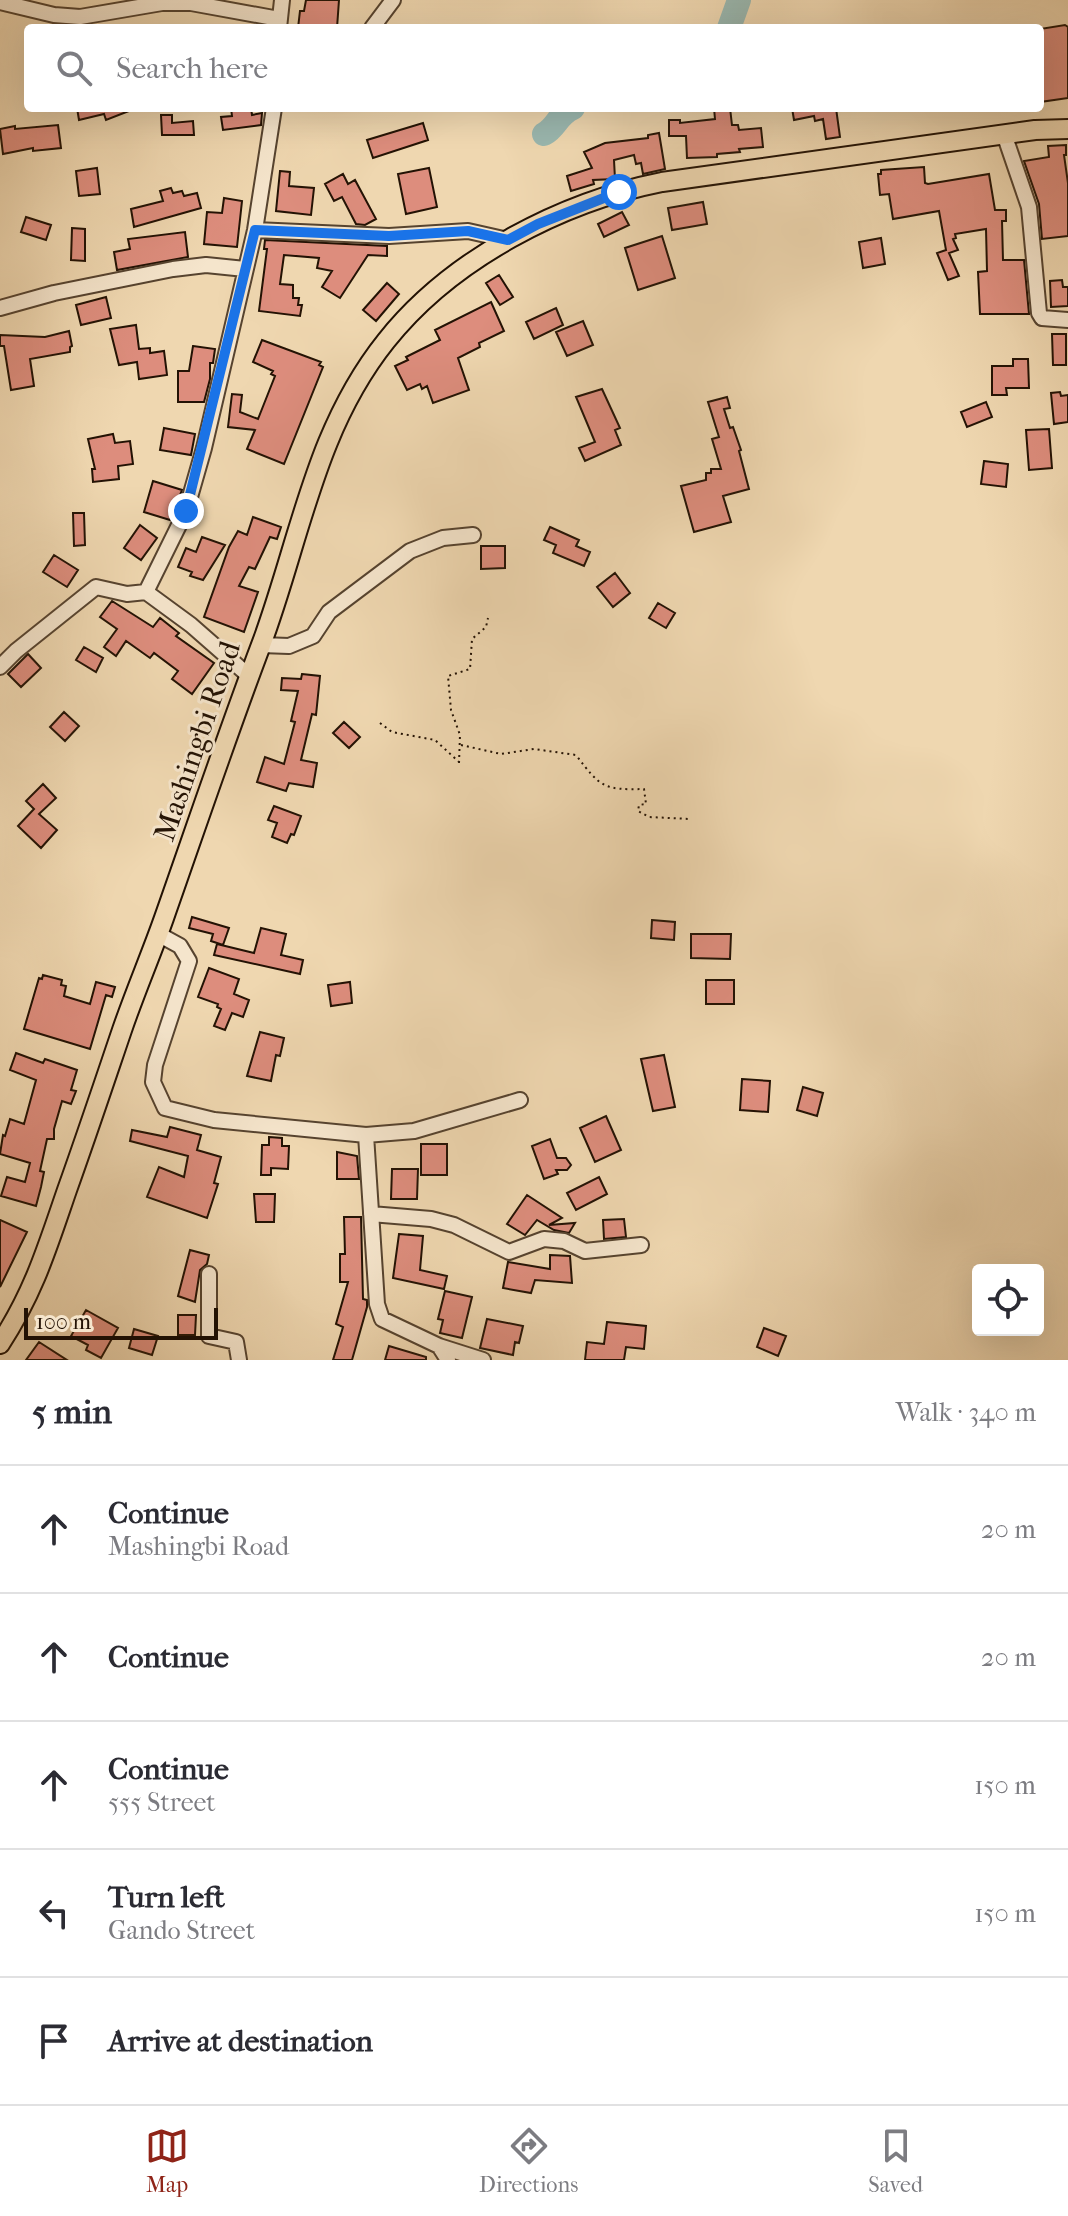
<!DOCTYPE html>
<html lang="en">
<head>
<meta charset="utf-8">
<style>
  body { margin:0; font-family:"IM FELL French Canon",serif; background:#f2f2f3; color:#2b2b33 }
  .controls { position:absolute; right:24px; bottom:24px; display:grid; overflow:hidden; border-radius:8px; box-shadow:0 8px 32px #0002 }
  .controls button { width:72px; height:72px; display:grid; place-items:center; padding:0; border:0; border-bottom:2px solid #e1e1e2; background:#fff; color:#2b2b33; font:40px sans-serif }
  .scale { position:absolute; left:24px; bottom:20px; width:194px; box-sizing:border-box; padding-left:8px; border:4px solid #231204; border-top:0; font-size:22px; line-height:28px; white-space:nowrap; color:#231204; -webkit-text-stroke:6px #f5e5cc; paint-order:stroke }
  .stop { position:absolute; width:24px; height:24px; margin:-18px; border:6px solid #1a73e8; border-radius:50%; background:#fff }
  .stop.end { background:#1a73e8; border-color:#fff; box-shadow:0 2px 8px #0008 }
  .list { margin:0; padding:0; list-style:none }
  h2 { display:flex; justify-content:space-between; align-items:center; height:104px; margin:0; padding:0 32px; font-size:34px }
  h2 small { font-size:26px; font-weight:400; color:#7c7c81 }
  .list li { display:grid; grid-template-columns:52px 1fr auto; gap:24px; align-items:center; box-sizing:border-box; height:128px; padding:0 32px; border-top:2px solid #e1e1e2 }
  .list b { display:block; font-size:30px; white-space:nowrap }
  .list p { margin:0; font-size:26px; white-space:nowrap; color:#7c7c81 }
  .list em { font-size:26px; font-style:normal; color:#7c7c81 }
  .icon { flex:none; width:44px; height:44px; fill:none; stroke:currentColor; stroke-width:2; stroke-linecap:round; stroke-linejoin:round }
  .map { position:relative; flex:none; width:1068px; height:1360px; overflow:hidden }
  .search { position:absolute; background:#fff; box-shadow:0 8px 32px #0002; left:24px; right:24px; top:24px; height:88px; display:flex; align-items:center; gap:20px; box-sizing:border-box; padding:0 28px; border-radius:8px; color:#7c7c81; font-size:30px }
  .sheet { height:744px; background:#fff }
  nav { display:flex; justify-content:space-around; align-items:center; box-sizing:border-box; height:112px; border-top:2px solid #e1e1e2; background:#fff; font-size:22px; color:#7c7c81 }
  nav a { display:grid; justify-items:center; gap:4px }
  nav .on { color:#8f2418 }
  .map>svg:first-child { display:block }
</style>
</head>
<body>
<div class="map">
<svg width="1068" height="1360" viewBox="0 0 1068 1360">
  <rect width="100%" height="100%" fill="#efd7b0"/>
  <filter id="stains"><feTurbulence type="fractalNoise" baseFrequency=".0025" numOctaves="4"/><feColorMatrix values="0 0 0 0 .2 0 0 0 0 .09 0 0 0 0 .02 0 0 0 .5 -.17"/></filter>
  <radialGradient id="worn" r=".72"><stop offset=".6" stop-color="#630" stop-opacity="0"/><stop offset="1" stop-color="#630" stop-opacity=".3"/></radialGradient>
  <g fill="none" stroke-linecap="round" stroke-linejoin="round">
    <path stroke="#9ab8b0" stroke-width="24" d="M729,28L739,0
      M544,134C557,127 557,115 573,108"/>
  </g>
  <path fill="#dd8d7d" stroke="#231204" stroke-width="2" d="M306,0H339L337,28H298L300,11H304Z
    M1065,25L1068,27V98L1040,102V67H1043L1040,29Z
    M77,108H134V109L106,120L104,114L79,120Z
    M231,108H251L252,115L262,113L261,125L223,130L221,117L232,116Z
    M714,108H730L732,125H738L739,130L761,128L763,147L739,149L740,152L717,154V157L687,158L686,136H669V120H680V123L715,119Z
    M792,108H836L840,137L826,139L823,119L815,121L814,116L794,120Z
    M161,115H172V123L193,121L194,135H162Z
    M423,123L428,140L373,158L367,140Z
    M58,125L61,148L33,151V148L3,154L0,129L15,126V129Z
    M659,133L665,169L643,174L641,163L636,164L634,155L614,160L615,179L593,180L594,184L571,191L567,176L592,168L584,152L605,143L648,138V135Z
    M1066,145V155H1064L1068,183V236L1042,239L1039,204L1024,161L1049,157L1048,146Z
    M924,167L925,183L928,184L989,174L995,210H1006V221H1002L1003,260H1024L1029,314H980L978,272L987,271L986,229L955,234L956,238L953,239L958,250L949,253L959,276L948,280L937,253L946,250L939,211L893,219L889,194L880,195L878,174H881V170Z
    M97,168L100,194L79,196L76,171Z
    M429,168L437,207L406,214L398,174Z
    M280,171L290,172L289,186L314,188L311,215L276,211Z
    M343,174L348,184L355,180L376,219L365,225L356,224L342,197L334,201L325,184Z
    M171,188L173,193L182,191L184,196L197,193L201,208L134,227L131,209L163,201L160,191Z
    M224,198L242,201L237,247L204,244L207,212L222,213Z
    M703,202L707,224L672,230L668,208Z
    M622,212L629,225L604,237L598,224Z
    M26,217L51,225L46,240L21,232Z
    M72,228L85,229V261L71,260Z
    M185,232L188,257L117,270L114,252L130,249L128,239Z
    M662,236L675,278L638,290L625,248Z
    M881,238L885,264L863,268L859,242Z
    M265,240L387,246V256L368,255L340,298L322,287L332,271L317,268L319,258L284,255L280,284L293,285V298H299L298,305H302L300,316L259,311L267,249H264Z
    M499,275L513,297L500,305L486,283Z
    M1062,280L1063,287H1068V306L1051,307L1050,281Z
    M387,283L399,294L376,321L363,310Z
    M106,297L111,318L81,325L76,305Z
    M491,302L504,331L479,343L480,347L458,358L469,390L433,403L427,386L422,389L420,384L407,390L395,366L408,360L406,357L440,340L435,330Z
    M556,308L563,325L534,339L526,322Z
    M583,321L593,345L567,356L556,332Z
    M136,325L139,349L150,348V353L164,351L167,375L139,379L137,362L119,365L110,329Z
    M69,331L72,346L70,347V352L30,359L34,386L11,390L4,346H0V335L45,337Z
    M1052,334H1066V365H1053Z
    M262,340L321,362L319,365L323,367L284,464L247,449L255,430L228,427L232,394L242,395L240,412L258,419L275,376L271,374L273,371L253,362Z
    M193,346L215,349L213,363H210V379L204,402H178V371H189Z
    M1013,359H1028L1029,388H1006L1007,395H992V366H1013Z
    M602,389L620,428L615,430L621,445L585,461L579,448L595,442L576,397Z
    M1060,392L1061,396L1068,395V422L1054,424L1051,393Z
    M727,397L730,408L724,409L730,428L733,427L741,450L739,451L749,489L723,496L731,522L694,532L681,486L706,480V473H711V469H721L712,439L719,437L708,402Z
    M986,402L992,417L967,427L961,412Z
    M164,428L195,434L191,455L160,450Z
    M1049,429L1052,468L1029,470L1026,430Z
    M113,434L115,443L130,441L133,464L118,466L119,479L93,482L92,469H95L88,439Z
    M984,461L1008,464L1006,487L981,484Z
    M153,481L182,490L170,520L144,512Z
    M73,513H84L85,545L74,546Z
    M253,517L281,527L277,539L270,537L255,569L249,567L239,586L258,592L244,632L204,617L229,547L238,531L247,535Z
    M140,525L157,538L141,560L124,548Z
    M550,527L579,540L576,546L590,552L584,566L553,553L556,545L544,540Z
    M202,537L225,545L203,580L190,576L192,572L178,567L186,548L196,552Z
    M481,546H505V568L481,569Z
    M54,555L78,570L67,587L43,572Z
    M615,573L630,593L613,607L597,587Z
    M112,601L153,627L160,618L179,633L176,636L214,663L192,694L172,679L178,671L154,653L150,658L126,641L116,656L104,647L117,629L100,617Z
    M658,603L675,613L666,628L649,618Z
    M84,647L103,658L96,672L76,660Z
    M28,654L41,668L21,687L8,674Z
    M302,674L320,676L316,715L312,714L301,760L317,763L313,787L289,783L286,791L257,782L265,757L284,764L295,722L291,721L298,691L281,690L282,678L301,679Z
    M64,712L79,726L65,741L50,727Z
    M344,722L360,737L349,748L333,733Z
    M43,784L56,798L39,814L57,830L41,848L18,826L34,809L26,801Z
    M274,806L301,816L294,835L291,834L287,843L272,837L277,823L268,820Z
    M192,917L229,928L223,945L211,941L213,934L189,928Z
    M652,920L675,922L674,940L651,938Z
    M261,928L286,934L281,955L303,960L300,974L214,955L217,944L254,953Z
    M691,934H731L730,959L691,958Z
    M209,968L239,979L234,994L249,1000L243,1017L232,1013L225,1030L214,1026L221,1009L217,1007L218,1004L198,997Z
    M43,975L62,980L61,985L66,986L64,996L90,1004L96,982L115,987L112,997L106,995L90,1049L24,1029L39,978L42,979Z
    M706,980H734V1004H706Z
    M350,982L352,1003L331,1006L328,985Z
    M260,1032L284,1038L280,1056L276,1055L271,1081L247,1076Z
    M16,1053L43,1063L45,1059L77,1070L71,1090L76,1091L71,1104L62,1101L54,1129V1139H47L40,1171L44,1172L41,1187L36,1206L1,1196L7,1177L25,1182L30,1163L0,1154L3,1135L5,1136L10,1119L24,1124L36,1080L10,1070Z
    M664,1055L675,1107L653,1111L641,1059Z
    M742,1079L770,1081L768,1112L740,1110Z
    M803,1087L823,1093L817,1116L797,1110Z
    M606,1116L621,1150L595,1162L580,1128Z
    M170,1127L201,1135L197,1150L221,1157L214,1183L218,1184L207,1218L147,1197L159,1167L184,1177L188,1156L130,1141L132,1130L167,1137Z
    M269,1137L282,1138V1146H289L288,1169L271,1168V1175H261L262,1145H269Z
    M550,1139L557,1158H566L571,1165L567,1170H556L558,1174L544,1179L532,1146Z
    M421,1144H447V1175H421Z
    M337,1152L357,1156L359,1179H337Z
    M392,1169H418L417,1199H391Z
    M599,1177L607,1194L576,1210L567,1193Z
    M254,1194H275L274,1222H256Z
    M527,1195L562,1218L549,1225L575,1223L569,1233L554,1230L537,1220L525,1235L507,1224Z
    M344,1217H361L363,1299L367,1300V1307L352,1360H333L343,1327L336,1324L348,1282H340V1254H345Z
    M624,1219L626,1237L604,1239L603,1220Z
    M0,1220L27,1232L0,1287Z
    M399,1234L423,1236L420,1270L447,1276L444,1289L393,1278Z
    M190,1250L209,1255L207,1264L200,1270L195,1302L178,1296Z
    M550,1255L570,1256L572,1283L535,1280L531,1293L503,1288L508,1262L550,1269Z
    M445,1291L472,1297L462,1338L440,1333L443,1320L438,1319Z
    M86,1310L118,1328L101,1358L86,1350L88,1345L71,1336Z
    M178,1315H196L195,1335H178Z
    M487,1319L523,1326L519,1343L515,1342L513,1355L480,1348Z
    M607,1322L646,1326L644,1349L626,1347L624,1360H585L587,1342L604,1344Z
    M764,1328L786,1336L778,1356L757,1347Z
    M134,1329L158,1336L152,1355L129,1348Z
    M39,1342L67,1360H26Z
    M389,1346L426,1357V1360H385Z"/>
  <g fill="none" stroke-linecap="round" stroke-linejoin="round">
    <defs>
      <path id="minor" d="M0,2L54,15L80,17L162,3H191L279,19
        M279,28L282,0
        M372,28L393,0
        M1004,134L1029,207L1039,313L1042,318L1068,320
        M255,230L389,236L468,231L508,240
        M0,308L54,293L173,269L206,265L245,269
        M146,592L186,511L204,448L255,230L274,108
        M261,645L289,646L313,636L329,612L410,551L443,538L473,535
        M0,667L16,651L96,587L127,594L146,592L191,625L248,675
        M158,934L180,946L189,961L155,1065L153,1082L165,1108L214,1120L366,1135L414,1131L520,1100
        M366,1135L377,1304L382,1319L439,1346L448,1360
        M371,1214L431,1219L454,1225L509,1252L544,1239L564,1241L585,1251L641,1245
        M209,1274V1336L236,1342L239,1360
        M439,1346L483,1360"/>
      <path id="major" d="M0,1344C34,1292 47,1248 67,1190C86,1137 104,1083 122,1030C135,992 151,955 164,918C196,827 227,735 261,645C300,541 314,431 386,341C451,259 561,202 662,182L1035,130L1068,129"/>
    </defs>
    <use href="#minor" stroke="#56432f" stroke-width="18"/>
    <use href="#major" stroke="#231204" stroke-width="22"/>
    <path stroke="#231204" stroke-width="2" stroke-dasharray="2 4" stroke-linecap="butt" d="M380,723L392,732L435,740L459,762
      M461,745L501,754L534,749L576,755C601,788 604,790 644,789L646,804L639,805L638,811L649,817L690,819
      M459,763L460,735L451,710L448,676L470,669L472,639L486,627L488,618"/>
    <use href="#minor" stroke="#f5e5cc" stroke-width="14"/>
    <use href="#major" stroke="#efd7b0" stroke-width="18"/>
  </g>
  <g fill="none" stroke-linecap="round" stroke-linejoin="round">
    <path stroke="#1a73e8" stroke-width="10" d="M186,511L255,230L389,236L468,231L508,240L538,224L619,192"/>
  </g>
  <g text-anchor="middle" stroke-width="6" stroke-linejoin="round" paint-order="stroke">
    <g font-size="30" fill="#231204" stroke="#f5e5cc">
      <text transform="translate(197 741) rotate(-71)" y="10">Mashingbi Road</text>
    </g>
  </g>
  <rect width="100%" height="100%" filter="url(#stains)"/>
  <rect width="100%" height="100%" fill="url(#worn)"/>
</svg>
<div class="controls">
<button><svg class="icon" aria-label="locate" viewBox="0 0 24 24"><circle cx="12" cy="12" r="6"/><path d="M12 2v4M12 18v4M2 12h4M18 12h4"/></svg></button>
</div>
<div class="scale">100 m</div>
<div class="stop" style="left:619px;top:192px"></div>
<div class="stop end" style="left:186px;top:511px"></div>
<div class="search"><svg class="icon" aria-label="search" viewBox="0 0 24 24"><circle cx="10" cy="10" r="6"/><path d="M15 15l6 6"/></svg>Search here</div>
</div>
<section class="sheet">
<h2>5 min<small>Walk · 340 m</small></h2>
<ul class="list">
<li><svg class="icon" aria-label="ahead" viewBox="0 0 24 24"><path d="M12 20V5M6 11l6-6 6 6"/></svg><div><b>Continue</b><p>Mashingbi Road</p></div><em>20 m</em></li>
<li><svg class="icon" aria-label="ahead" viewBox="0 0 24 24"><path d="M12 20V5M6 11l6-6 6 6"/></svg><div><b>Continue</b></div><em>20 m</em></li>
<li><svg class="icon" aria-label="ahead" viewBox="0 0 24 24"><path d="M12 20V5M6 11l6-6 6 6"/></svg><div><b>Continue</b><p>555 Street</p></div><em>150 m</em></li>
<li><svg class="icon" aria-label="left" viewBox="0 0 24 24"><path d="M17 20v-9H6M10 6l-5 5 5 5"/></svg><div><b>Turn left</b><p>Gando Street</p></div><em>150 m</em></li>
<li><svg class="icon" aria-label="arrive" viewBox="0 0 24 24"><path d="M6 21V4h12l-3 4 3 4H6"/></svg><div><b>Arrive at destination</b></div></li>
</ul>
</section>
<nav>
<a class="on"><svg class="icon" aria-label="map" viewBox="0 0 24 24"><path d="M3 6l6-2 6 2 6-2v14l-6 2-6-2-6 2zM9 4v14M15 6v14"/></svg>Map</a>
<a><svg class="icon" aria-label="directions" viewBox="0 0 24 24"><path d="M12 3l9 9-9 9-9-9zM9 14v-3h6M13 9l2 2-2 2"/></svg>Directions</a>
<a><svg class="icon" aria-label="saved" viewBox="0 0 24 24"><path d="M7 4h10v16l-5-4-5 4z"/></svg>Saved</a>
</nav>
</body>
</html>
